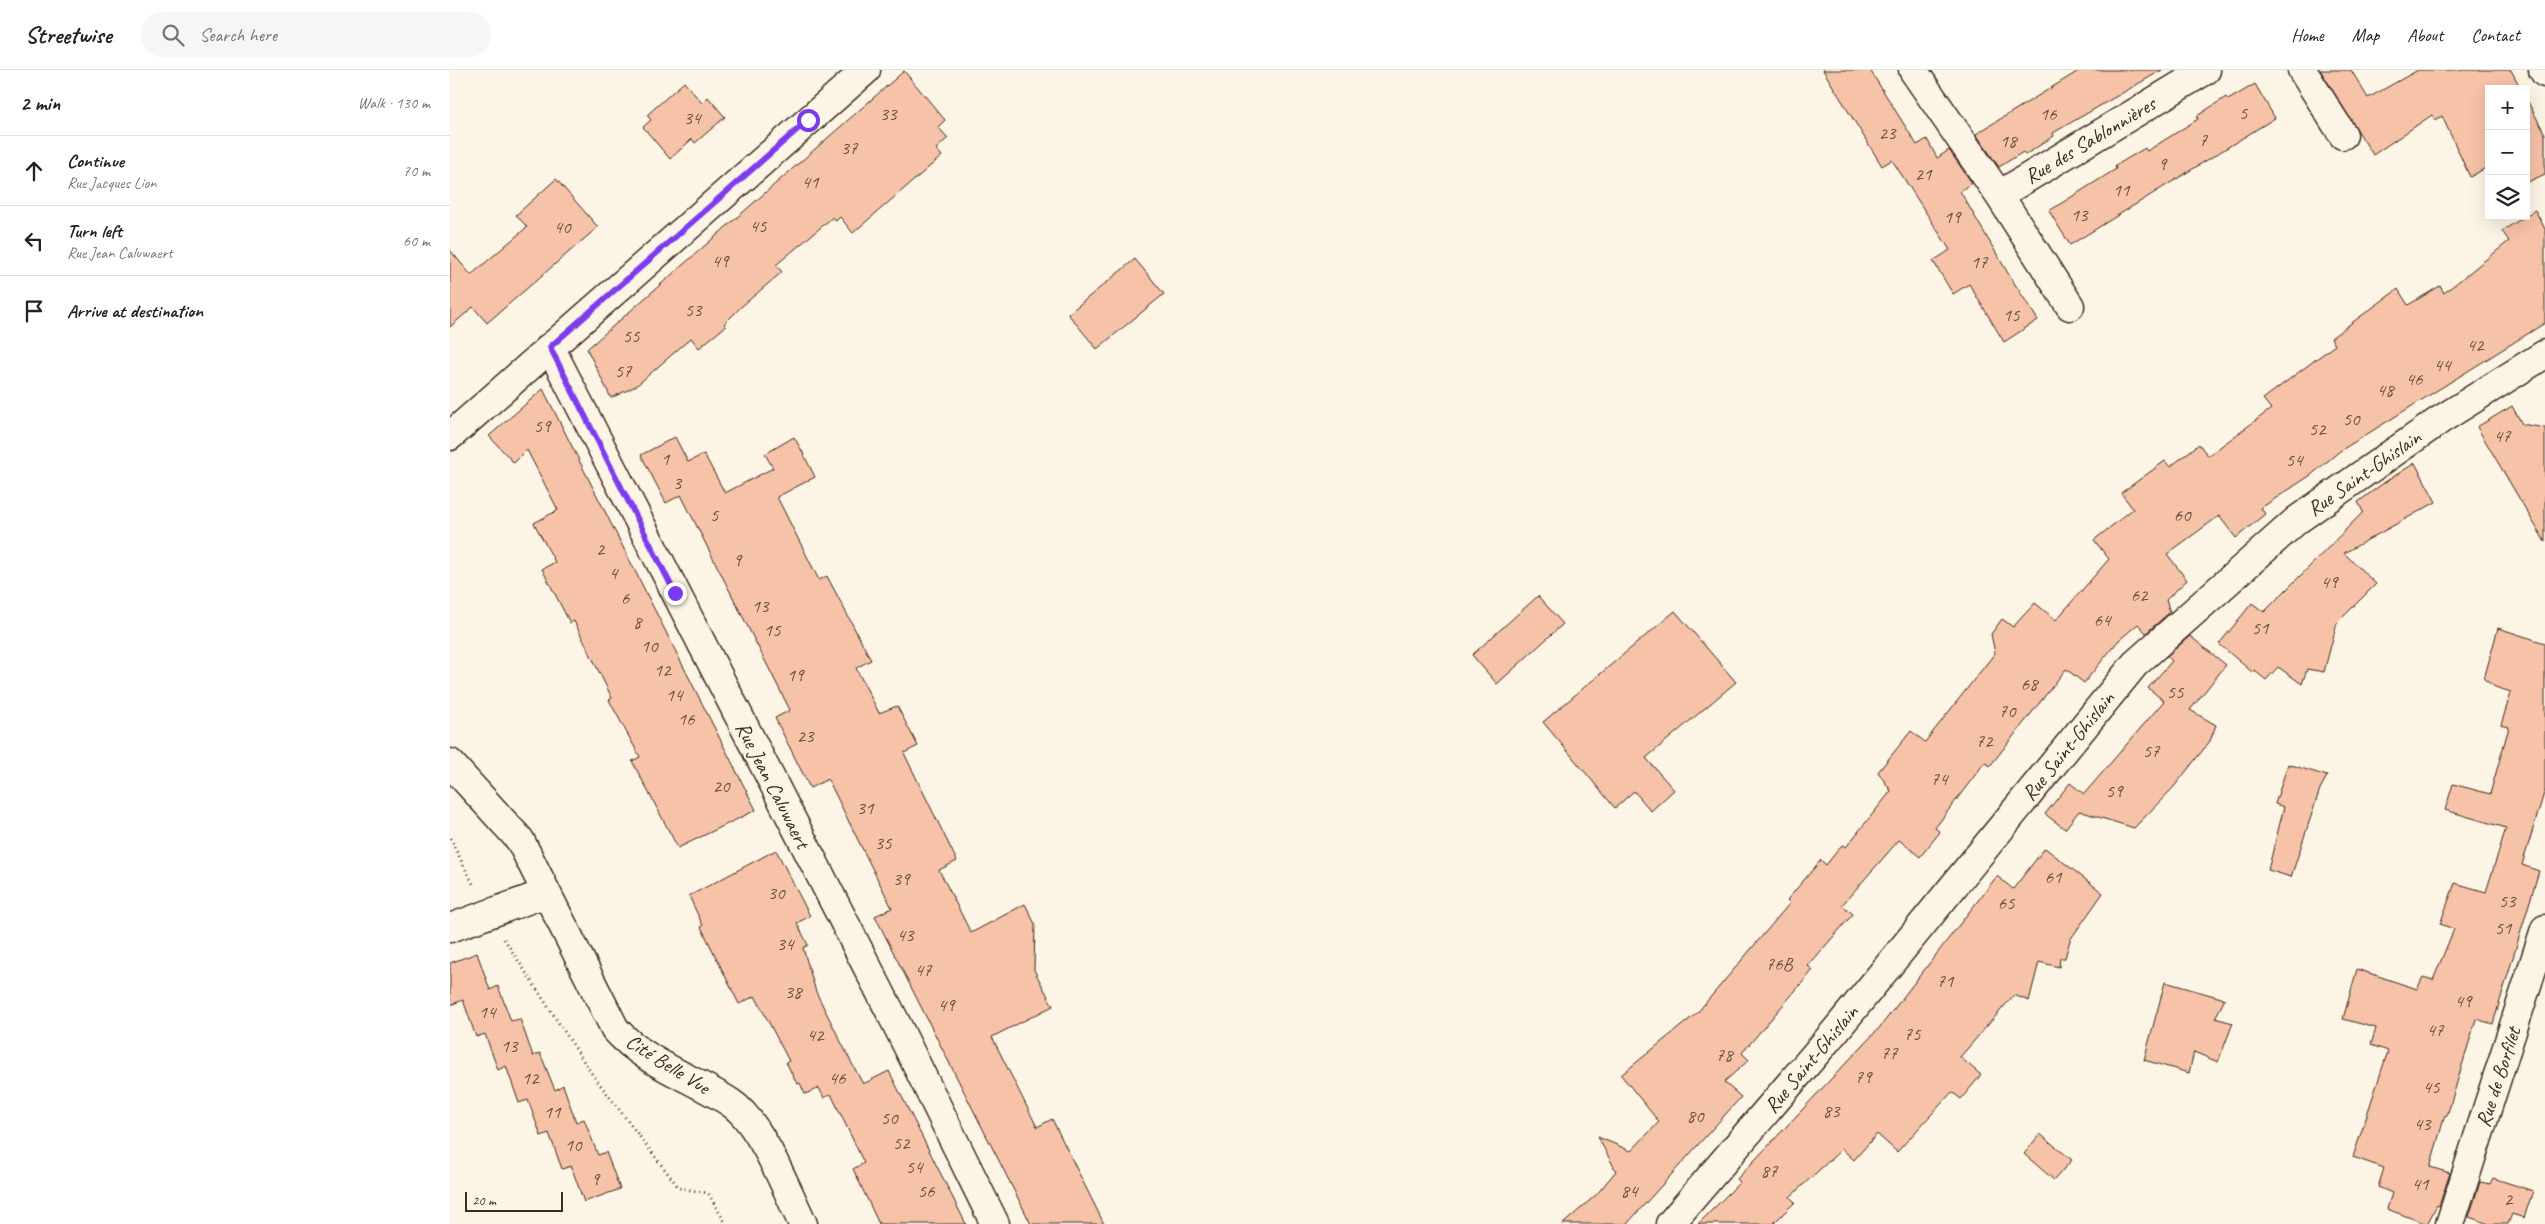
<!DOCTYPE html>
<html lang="en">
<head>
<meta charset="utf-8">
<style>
  body { margin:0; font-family:Caveat,sans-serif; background:#f6f6f6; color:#222 }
  .controls { position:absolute; right:15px; top:15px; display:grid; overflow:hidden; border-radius:0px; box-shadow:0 5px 20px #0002 }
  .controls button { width:45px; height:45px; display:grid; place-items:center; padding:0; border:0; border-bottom:1px solid #e0e0e0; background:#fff; color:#222; font:25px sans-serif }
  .scale { position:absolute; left:15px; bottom:12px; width:98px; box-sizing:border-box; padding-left:5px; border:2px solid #3b2a1e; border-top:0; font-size:14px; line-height:18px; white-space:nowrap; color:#3b2a1e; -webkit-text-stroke:4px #fcf5e5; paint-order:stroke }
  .stop { position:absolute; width:15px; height:15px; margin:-11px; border:4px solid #7c3aed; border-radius:50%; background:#fff }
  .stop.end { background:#7c3aed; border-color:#fff; box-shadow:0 1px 5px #0008 }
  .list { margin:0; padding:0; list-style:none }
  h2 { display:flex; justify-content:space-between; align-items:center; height:65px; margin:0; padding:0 20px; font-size:21px }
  h2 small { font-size:16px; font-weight:400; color:#767676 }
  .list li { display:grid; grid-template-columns:32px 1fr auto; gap:15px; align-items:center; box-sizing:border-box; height:70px; padding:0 20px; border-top:1px solid #e0e0e0 }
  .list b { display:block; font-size:19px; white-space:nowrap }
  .list p { margin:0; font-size:16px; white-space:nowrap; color:#767676 }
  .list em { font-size:16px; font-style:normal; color:#767676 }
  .icon { flex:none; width:28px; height:28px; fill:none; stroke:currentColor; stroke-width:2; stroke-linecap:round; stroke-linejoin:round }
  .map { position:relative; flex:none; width:2095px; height:1154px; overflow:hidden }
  header { display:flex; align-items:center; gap:30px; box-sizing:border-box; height:70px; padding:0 25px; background:#fff; border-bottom:1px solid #e0e0e0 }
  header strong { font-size:24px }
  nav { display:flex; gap:28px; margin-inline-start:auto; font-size:18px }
  .search { width:350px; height:45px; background:#f6f6f6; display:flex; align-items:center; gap:12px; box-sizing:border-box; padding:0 18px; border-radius:28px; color:#767676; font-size:19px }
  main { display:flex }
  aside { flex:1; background:#fff }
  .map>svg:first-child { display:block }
</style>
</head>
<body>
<header>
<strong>Streetwise</strong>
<div class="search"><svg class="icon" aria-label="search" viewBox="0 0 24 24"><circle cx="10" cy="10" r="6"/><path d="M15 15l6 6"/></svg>Search here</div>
<nav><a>Home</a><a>Map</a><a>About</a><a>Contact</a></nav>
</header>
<main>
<aside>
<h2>2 min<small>Walk · 130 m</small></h2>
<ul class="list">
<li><svg class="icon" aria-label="ahead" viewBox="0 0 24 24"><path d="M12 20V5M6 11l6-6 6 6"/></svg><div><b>Continue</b><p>Rue Jacques Lion</p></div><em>70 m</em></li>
<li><svg class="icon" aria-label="left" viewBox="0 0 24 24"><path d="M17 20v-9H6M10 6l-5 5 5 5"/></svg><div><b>Turn left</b><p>Rue Jean Caluwaert</p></div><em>60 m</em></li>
<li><svg class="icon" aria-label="arrive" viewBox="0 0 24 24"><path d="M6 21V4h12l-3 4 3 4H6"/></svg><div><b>Arrive at destination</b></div></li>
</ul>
</aside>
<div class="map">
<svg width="2095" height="1154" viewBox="0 0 2095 1154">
  <rect width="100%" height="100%" fill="#fcf5e5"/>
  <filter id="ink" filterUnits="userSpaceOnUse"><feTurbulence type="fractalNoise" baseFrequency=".02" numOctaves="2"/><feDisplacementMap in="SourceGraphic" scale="10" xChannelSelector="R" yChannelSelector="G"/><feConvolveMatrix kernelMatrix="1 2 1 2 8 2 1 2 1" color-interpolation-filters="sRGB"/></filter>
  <g filter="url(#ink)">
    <path fill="#f6c2a8" stroke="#3b2a1e" d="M1373,0H1420L1467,75L1477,69L1487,88L1499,80L1522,113L1510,121L1559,205L1588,250L1554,272L1519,214L1503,224L1483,191L1500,180L1442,90L1432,96Z
      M1630,0H1712L1603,63L1604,66L1575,85L1573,82L1549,97L1526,64Z
      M1870,0H1901L1918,28L1968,0H2061L2071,19H2039V96L2020,107L1992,46L1985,50L1982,45L1923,85Z
      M454,1L495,50L488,57L498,68L486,79L492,86L403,163L390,147L386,151L383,147L326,195L332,202L292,236L274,254L276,256L249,278L241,268L186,316L161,328L137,279Z
      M234,12L252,33L258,27L275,47L245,73L242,69L220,89L193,57L201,50L197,45Z
      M1805,14L1825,48L1620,175L1599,141L1666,99L1665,96L1695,78L1697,81L1748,49L1747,46L1776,27L1778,30Z
      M2076,28L2095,64V104L2076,113Z
      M106,109L148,157L37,253L23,237L0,257V180L21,205L77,157L66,145Z
      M2085,140L2095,159V253L1890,381L1861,405L1811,438L1815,444L1786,468L1769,446L1717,484L1737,510L1716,530L1720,542L1696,563L1688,554L1668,571L1634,613L1616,599L1540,696L1535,692L1485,758L1490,762L1470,787L1449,770L1392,835L1403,844L1358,896L1363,900L1292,983L1299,990L1274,1012L1291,1027L1212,1115L1177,1154H1113L1147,1124L1166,1101L1148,1067L1181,1081L1209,1052L1171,1005L1247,943L1340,833L1337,830L1371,790L1376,795L1392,775L1396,777L1441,721L1428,702L1461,661L1475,672L1545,583L1541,564L1552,549L1563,557L1585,533L1606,550L1659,489L1644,470L1683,439L1671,423L1715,391L1720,397L1749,374L1758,386L1821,339L1813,329L1885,275L1881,268L1948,219L1958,235L1990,216L1994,223L2059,171L2052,161Z
      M685,189L714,224L647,279L618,244Z
      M93,319L306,740L228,778L182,691L190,687L159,630L162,628L124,551L120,553L92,499L105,492L84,453L108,440L77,380L64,393L39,366Z
      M2062,336L2072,354L2095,358V472L2027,357Z
      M225,367L238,392L254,384L275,423L323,398L315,384L344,367L352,381L365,407L327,427L369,510L377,506L421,590L406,598L429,643L447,636L468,676L454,683L507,791L489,800L521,863L575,834L585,854L584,900L603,936L542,967L587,1057L602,1049L654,1154H581L425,846L442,838L401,756L378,709L360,718L325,648L340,640L231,425L216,433L191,385Z
      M1965,393L1986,432L1894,483L1926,514L1887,553L1874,602L1857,599L1852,614L1828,597L1816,610L1804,600L1802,602L1769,574L1802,533L1814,542L1863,493L1913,442L1908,432L1935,412Z
      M1088,526L1113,554L1047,614L1022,585Z
      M1225,541L1286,612L1196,688L1224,720L1201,741L1184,721L1165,738L1093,652Z
      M2048,558L2095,573V720L2072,795L2089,801L2043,954L2026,949L1997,1046L1995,1045L1980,1097L2000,1103L1989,1136L1987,1135L1977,1154L1937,1139L1942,1123L1928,1117L1934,1098L1903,1087L1938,981L1921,975L1926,958L1893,949L1907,899L1967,919L1973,907L1983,910L2004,859L1990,854L2005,813L2036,822L2056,758L1995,740L2003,714L2040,724L2059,657L2051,655L2061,622L2045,617L2034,609Z
      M1740,566L1776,595L1740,640L1766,655L1760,671L1723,718L1684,758L1629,741L1615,759L1595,744L1620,713L1634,724L1714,631L1698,618L1722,591L1717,586Z
      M1838,694L1877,706L1870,719L1841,807L1818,800L1834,737L1825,734Z
      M1595,778L1653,823L1620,870L1615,888H1610L1609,897L1589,892L1579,931L1564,925L1510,987L1531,1005L1511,1029L1502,1022L1447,1082L1427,1064L1404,1090L1392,1079L1340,1127L1345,1132L1323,1154H1248L1290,1112L1287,1109L1430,957L1547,806L1563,819Z
      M326,780L360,846L347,853L358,875L353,878L366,922L399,988L413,1014L439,1001L516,1154H429L403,1099L414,1093L381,1024L374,1028L369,1018L355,1024L350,1013L347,1014L336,992L339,991L305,926L289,934L251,857L253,856L239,826Z
      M27,883L40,920L48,916L61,951L70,949L83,986L90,983L105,1020L113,1015L126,1052L134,1049L148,1085L156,1082L170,1119L134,1132L121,1096L112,1099L99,1063L91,1066L78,1030L69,1033L56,996L48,1000L35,964L26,967L13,930L0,935V893Z
      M1715,912L1775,929L1765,948L1783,953L1768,992L1744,982L1739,1003L1694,990Z
      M1590,1064L1622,1090L1604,1110L1574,1084Z
      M2043,1108L2083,1121L2074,1148L2062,1144L2058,1154H2039L2019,1147L2030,1112L2040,1114Z"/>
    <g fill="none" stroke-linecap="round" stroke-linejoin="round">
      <defs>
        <path id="minor" d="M1463,0L1549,125L1620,236
          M1852,0L1893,65
          M2093,0L2095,3
          M1549,125L1756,0
          M100,277L446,953L545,1154
          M0,366L416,0
          M0,693L70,770L165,959C196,994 243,1008 281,1033C311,1053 337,1121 353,1154
          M0,858L96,823
          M1220,1154L1386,960L1685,594L1847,450L1990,350L2095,284
          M2000,1154L2095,859"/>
      </defs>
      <use href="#minor" stroke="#3b2a1e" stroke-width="31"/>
      <path stroke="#3b2a1e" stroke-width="3" stroke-dasharray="1 4" stroke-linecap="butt" d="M0,768L24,816
        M54,869L142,1004L229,1118L258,1123L276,1154"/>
      <use href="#minor" stroke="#fcf5e5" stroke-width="28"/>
    </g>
  </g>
  <g fill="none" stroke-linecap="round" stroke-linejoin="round" filter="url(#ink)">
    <path stroke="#7c3aed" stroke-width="6" d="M225,523L100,277L358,50"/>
  </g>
  <g text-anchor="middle" stroke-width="4" stroke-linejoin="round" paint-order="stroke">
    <g font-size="19" fill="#6a5040">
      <text x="1793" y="49">5</text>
      <text x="438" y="50">33</text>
      <text x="1598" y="50">16</text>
      <text x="242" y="54">34</text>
      <text x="1437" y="69">23</text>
      <text x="1753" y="76">7</text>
      <text x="1558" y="77">18</text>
      <text x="399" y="84">37</text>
      <text x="1712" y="100">9</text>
      <text x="1473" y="110">21</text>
      <text x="360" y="118">41</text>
      <text x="1671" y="126">11</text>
      <text x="1629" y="151">13</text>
      <text x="1502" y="153">19</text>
      <text x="308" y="162">45</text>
      <text x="112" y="163">40</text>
      <text x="270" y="197">49</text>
      <text x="1529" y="198">17</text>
      <text x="243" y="246">53</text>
      <text x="1561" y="251">15</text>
      <text x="181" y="272">55</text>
      <text x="2025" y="281">42</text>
      <text x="1992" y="301">44</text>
      <text x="173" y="307">57</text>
      <text x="1964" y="315">46</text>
      <text x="1935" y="326">48</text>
      <text x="1901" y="355">50</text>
      <text x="92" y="362">59</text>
      <text x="1867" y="365">52</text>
      <text x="2052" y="372">47</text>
      <text x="215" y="395">1</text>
      <text x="1844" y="396">54</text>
      <text x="227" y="419">3</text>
      <text x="264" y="451">5</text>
      <text x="1732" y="451">60</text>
      <text x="150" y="485">2</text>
      <text x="287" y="496">9</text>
      <text x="163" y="509">4</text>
      <text x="1879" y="518">49</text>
      <text x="1689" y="531">62</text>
      <text x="175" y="534">6</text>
      <text x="310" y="542">13</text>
      <text x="1652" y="556">64</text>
      <text x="187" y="558">8</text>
      <text x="1810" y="564">51</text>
      <text x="322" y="566">15</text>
      <text x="199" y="582">10</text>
      <text x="212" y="606">12</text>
      <text x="345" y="611">19</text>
      <text x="1579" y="620">68</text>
      <text x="1725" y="628">55</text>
      <text x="224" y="631">14</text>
      <text x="1557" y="647">70</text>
      <text x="236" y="655">16</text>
      <text x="355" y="672">23</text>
      <text x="1534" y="677">72</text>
      <text x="1701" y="687">57</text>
      <text x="1489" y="715">74</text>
      <text x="271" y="722">20</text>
      <text x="1664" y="727">59</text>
      <text x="415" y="744">31</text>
      <text x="433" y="779">35</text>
      <text x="1603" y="813">61</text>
      <text x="451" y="815">39</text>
      <text x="326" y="829">30</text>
      <text x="2057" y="837">53</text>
      <text x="1556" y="839">65</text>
      <text x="2053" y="864">51</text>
      <text x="455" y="871">43</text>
      <text x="335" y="880">34</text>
      <text x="1329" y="900">76B</text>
      <text x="473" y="906">47</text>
      <text x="1495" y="917">71</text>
      <text x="343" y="928">38</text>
      <text x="2013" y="937">49</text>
      <text x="496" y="941">49</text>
      <text x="37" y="948">14</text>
      <text x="1985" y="966">47</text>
      <text x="1462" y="970">75</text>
      <text x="365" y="971">42</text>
      <text x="59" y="982">13</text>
      <text x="1439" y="989">77</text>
      <text x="1274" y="991">78</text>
      <text x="1413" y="1013">79</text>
      <text x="80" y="1014">12</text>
      <text x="387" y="1014">46</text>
      <text x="1981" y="1023">45</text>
      <text x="1381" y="1047">83</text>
      <text x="102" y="1048">11</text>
      <text x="1245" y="1052">80</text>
      <text x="439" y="1054">50</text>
      <text x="1972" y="1060">43</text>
      <text x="451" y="1079">52</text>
      <text x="123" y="1081">10</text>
      <text x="464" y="1103">54</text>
      <text x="1319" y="1107">87</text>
      <text x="145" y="1115">9</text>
      <text x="1970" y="1120">41</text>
      <text x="476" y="1127">56</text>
      <text x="1179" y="1127">84</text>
      <text x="2058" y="1135">2</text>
    </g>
    <g font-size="21" fill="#3b2a1e" stroke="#fcf5e5">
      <text transform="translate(1640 70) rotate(-31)" y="7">Rue des Sablonnières</text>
      <text transform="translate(1914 403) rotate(-35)" y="7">Rue Saint-Ghislain</text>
      <text transform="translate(1618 676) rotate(-51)" y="7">Rue Saint-Ghislain</text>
      <text transform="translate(323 715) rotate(63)" y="7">Rue Jean Caluwaert</text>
      <text transform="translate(1361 989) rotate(-50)" y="7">Rue Saint-Ghislain</text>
      <text transform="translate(218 994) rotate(32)" y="7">Cité Belle Vue</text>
      <text transform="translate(2048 1007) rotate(-72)" y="7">Rue de Borfilet</text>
    </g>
  </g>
</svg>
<div class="controls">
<button>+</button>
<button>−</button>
<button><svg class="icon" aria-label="layers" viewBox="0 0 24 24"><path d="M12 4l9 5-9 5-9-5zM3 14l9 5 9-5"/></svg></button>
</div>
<div class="scale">20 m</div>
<div class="stop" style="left:358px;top:50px"></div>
<div class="stop end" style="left:225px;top:523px"></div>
</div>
</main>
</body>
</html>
